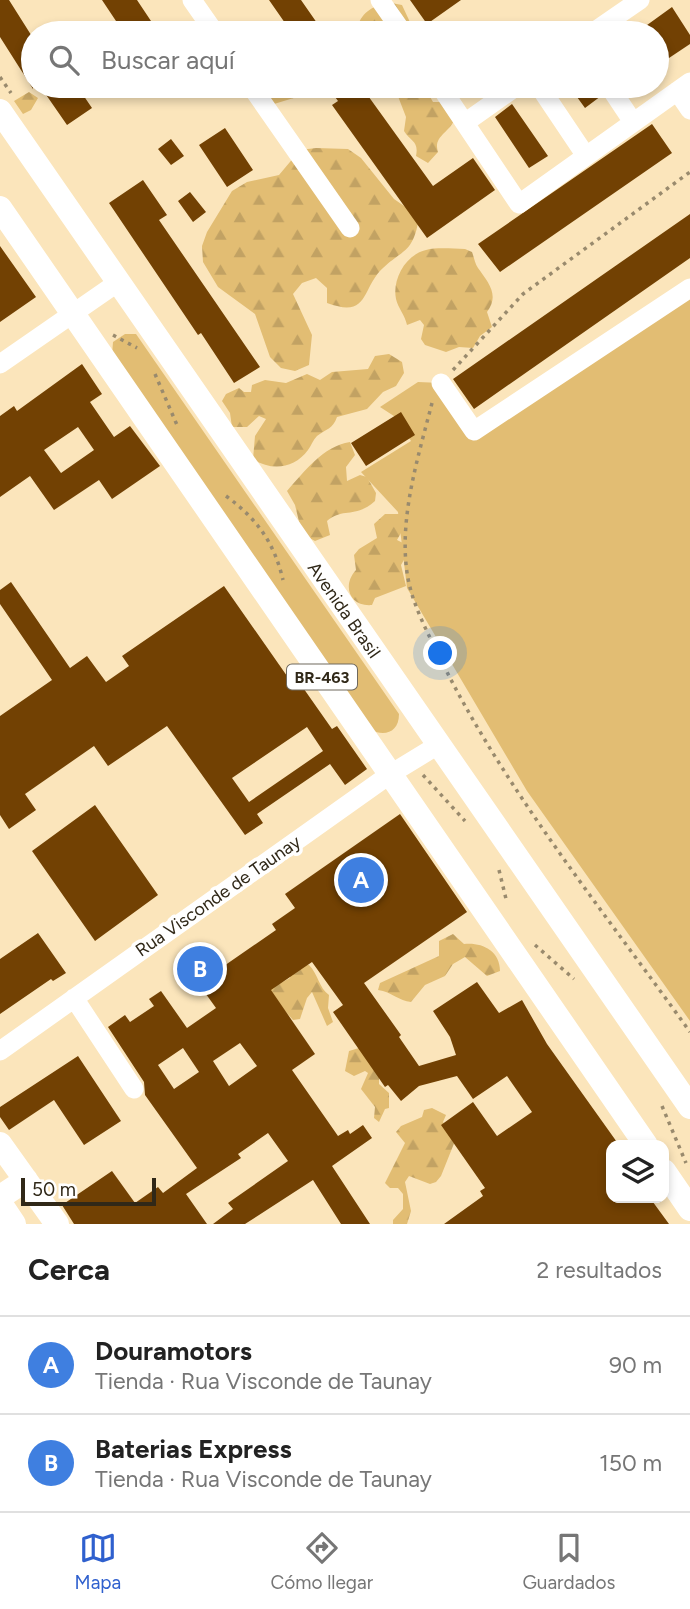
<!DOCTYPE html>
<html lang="es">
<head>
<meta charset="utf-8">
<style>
  body { margin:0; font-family:Figtree,sans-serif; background:#f6f6f6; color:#222 }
  .controls { position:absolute; right:21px; bottom:21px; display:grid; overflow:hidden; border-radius:14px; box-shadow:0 4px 10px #0003 }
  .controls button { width:63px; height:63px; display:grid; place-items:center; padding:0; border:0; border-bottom:2px solid #e0e0e0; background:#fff; color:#222; font:35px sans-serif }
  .scale { position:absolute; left:21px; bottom:18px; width:135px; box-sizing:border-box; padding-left:7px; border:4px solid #302818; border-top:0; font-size:19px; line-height:24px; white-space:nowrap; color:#302818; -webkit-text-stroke:5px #fff; paint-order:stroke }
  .you { position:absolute; left:441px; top:654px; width:24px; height:24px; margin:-18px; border:5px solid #fff; border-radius:50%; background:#1a73e8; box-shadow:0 0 0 10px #1a73e833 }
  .badge { display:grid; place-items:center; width:46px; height:46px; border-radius:50%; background:#2f60ce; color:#fff; font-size:23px; font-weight:700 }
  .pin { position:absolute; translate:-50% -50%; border:4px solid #fff; box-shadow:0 2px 7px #0006 }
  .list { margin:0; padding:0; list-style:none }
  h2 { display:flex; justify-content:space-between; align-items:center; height:91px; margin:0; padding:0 28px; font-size:30px }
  h2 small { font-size:23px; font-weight:400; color:#767676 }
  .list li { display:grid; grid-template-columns:46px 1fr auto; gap:21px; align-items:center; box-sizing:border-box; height:98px; padding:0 28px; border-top:2px solid #e0e0e0 }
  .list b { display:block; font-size:26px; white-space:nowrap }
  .list p { margin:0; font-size:23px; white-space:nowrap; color:#767676 }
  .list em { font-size:23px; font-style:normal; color:#767676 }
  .icon { flex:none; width:38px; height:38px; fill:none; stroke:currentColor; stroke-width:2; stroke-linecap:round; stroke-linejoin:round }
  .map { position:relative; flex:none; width:690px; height:1224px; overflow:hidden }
  .search { position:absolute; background:#fff; box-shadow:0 4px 10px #0003; left:21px; right:21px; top:21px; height:77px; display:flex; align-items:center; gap:18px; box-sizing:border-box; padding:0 24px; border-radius:38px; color:#767676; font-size:26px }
  .sheet { height:287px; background:#fff }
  nav { display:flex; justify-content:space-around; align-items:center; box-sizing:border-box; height:98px; border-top:2px solid #e0e0e0; background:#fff; font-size:19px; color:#767676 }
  nav a { display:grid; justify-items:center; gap:4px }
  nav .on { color:#2f60ce }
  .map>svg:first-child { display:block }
</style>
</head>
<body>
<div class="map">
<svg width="690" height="1224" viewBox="0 0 690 1224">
  <defs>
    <pattern id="forest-firs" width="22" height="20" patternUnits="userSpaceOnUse" patternTransform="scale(1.75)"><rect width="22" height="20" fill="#e2bd73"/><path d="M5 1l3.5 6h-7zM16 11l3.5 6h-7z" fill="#c2a263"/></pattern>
  </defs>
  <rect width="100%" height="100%" fill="#fbe5bb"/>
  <path fill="#e2bd73" d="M690,294V1021L527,791L407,588L398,512L361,472L411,441L397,418L380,407L418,382L441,383L473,437Z
    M125,334H136L399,714C399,732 385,737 371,730L112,355L113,342Z"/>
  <path fill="url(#forest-firs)" d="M386,2L402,5L415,33H355C361,14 367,9 386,2Z
    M254,86H318L310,93L274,104Z
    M394,86H439L429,95L433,102H441L454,121C448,133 433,137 438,152L428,163L416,156C419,141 411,142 404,131L406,117Z
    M29,92L38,98L31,110L23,114L14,101Z
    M316,148L348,149L361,158L394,199L407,208L418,223C412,253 402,250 383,268C361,288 370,319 327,303V288L316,278L302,283L293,294L312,335L309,365L295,371L281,368L270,357L255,314L218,287L203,262L202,246L207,232L232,191L247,182L279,175L300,150Z
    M465,249L472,252C474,257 475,264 478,268C488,282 500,295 487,312L492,327L480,336L473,348L459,347L446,352L425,345L421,339L424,325L420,320L407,325C405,315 398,308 396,299C392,280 405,255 426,250C438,247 453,249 465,249Z
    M389,354L402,362L404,373L396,386L383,392L367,409L337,417C333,429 326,429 317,436C313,440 311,446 308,450C294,469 271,471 253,459L255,436L266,419L259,416L247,427H232L230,413L222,401L226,394L239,388L244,392H251L252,385L265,380L286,383L307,374L320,380L332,372L368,369L375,356Z
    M350,442L355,455L346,467L347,481L360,475L367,477L376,493L375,501C355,519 343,507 327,521L330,535L315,541L302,534L295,505L287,491C304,472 323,446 350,442Z
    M385,514H399C407,524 403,530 397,540L403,543L405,558L401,565L406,586L375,598L372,605C349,607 342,585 356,570L354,555L359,549L377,538L374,524Z
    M453,934L464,944C481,942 500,950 500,971L487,976L465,957L453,964L445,976L425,985L411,1002C399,1001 392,992 378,990L380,983L439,956V941Z
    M302,964L309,965C318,974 319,988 329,995L328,1008L333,1022L327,1026L312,992L307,998L300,1019L293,1020L271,995V988L290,978L291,971Z
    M359,1048L379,1077V1084L389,1093V1108L385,1109L379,1122L374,1118L375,1107L361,1089L368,1073L365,1071L354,1076L345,1071L349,1051Z
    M432,1108L446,1115L443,1122L455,1141L441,1176L436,1182L430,1184L409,1176L405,1182L411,1211L407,1224H393V1220L403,1209V1194L398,1188H390L385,1183L405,1143L396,1132L401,1126L422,1117L424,1110Z"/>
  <path fill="#724103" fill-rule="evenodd" d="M0,0H9L33,38V89L0,37Z
    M102,0H137L159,33H124Z
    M269,0H301L324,33H292Z
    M410,0H461L427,24Z
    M672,7L690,35V44L657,66V33H636Z
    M40,86H77L92,108L67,125Z
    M327,86H361L433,186L473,158L495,190L427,238L332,105L338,101Z
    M569,86H597L601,96L585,108Z
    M512,104L548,156L529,168L495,117Z
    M652,124L672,153L500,272L478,244Z
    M225,128L253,170L227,187L199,145Z
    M171,139L184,156L171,165L158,149Z
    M143,180L167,215L159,220L260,367L234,383L201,333L198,335L109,203Z
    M190,192L206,212L193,222L178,201Z
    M690,214V258L474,409L453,379Z
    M0,246L36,297L0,322Z
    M82,364L102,394L90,402L114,437L130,426L160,466L112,499L99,480L54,510L30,476L0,497V416L14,406L17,411ZM78,427L94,450L61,473L44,450Z
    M401,412L415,435L366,466L351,443Z
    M11,582L70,668L87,656L106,682L129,666L122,656L224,586L287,676L292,672L332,729L337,726L367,769L345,785L330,764L257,814L263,823L245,835L167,726L108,766L94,746L25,794L36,810L9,829L0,815V716L52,680L0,604V590ZM307,727L323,751L249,802L232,778Z
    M95,805L158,895L95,941L32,851Z
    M400,814L467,912L364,983L401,1035L399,1037L419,1066L456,1055L450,1037L433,1011L477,982L499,1013L522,1000L547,1044L619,1145H611V1198H650L669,1224H444L483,1196L480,1191L485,1188L441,1125L473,1102L497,1136L532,1112L507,1076L473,1099L457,1076L419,1086L401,1101L388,1085L385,1087L333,1012L343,1005L312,962L271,990L315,1054L292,1070L338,1136L348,1130L350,1134L363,1125L372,1138L332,1166L370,1224H341L313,1180L245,1224H213L233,1209L228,1203L288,1161L268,1133L238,1154L241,1158L186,1194L207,1224H74L62,1205L112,1171L135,1203L158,1187L163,1193L197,1168L145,1095L144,1082L108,1027L125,1015L130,1022L154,1006L149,999L161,991L187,1028L216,1008L193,976L216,961L221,968L276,930L272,924L295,908L285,894ZM240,1043L257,1066L229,1086L213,1061ZM183,1048L199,1072L174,1089L158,1065Z
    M38,933L66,973L53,981L51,979L0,1014V959Z
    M78,1056L121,1121L84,1145L54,1100L9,1130L0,1117V1107Z"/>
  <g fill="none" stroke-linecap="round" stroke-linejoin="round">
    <path stroke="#998a6d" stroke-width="3.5" stroke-dasharray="3.5 5" stroke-linecap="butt" d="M0,77L11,93
      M113,335L137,348
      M453,370L523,294L690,172
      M155,374L177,425
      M432,403C419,454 401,510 406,564C409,599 425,627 440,658C504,789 605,913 690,1032
      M226,496C257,519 274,542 283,580
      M423,775L465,821
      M499,870L507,903
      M535,945L574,979
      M662,1106L686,1163"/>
    <path stroke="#fff" stroke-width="19" d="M192,0L215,33
      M380,0L403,33
      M592,33L640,0
      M251,86L350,228
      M440,86L519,204L690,82
      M539,86L586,156
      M609,86L633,122
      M677,91L690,110
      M466,122L517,86
      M0,364L117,283
      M441,383L474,431L690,288
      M74,998L134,1089
      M0,1051L389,775L438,745"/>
    <path stroke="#fff" stroke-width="24" d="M0,111L690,1107
      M0,208L646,1145
      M0,1144L57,1224
      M664,1171L690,1209
      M0,1197L26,1180
      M0,1203L14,1224"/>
  </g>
  <g text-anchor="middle" stroke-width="7" stroke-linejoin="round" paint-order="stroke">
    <rect fill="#fff" stroke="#6e685d" stroke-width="2" x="287" y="664.5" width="70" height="25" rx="5"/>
    <g font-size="16" font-weight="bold" fill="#302818">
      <text x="322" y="683">BR-463</text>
    </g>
    <g font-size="18" fill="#302818" stroke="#fff">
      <text transform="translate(344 610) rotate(55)" y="6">Avenida Brasil</text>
      <text transform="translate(218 896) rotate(-35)" y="6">Rua Visconde de Taunay</text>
    </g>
  </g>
</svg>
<div class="controls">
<button><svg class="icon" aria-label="layers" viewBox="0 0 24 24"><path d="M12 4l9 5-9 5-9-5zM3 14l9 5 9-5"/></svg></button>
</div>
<div class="scale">50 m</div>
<div class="you"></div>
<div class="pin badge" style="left:361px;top:880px;background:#3f7fe0">A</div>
<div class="pin badge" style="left:200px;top:969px;background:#3f7fe0">B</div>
<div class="search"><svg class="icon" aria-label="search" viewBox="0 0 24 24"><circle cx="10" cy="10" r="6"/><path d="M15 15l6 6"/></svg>Buscar aquí</div>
</div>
<section class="sheet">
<h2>Cerca<small>2 resultados</small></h2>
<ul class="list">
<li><span class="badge" style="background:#3f7fe0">A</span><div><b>Douramotors</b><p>Tienda · Rua Visconde de Taunay</p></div><em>90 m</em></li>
<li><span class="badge" style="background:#3f7fe0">B</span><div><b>Baterias Express</b><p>Tienda · Rua Visconde de Taunay</p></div><em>150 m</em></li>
</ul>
</section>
<nav>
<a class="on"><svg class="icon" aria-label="map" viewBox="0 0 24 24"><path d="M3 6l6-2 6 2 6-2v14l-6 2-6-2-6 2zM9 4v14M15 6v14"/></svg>Mapa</a>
<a><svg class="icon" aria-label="directions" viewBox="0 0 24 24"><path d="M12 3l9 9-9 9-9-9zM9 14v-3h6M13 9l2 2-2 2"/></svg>Cómo llegar</a>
<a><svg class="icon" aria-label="saved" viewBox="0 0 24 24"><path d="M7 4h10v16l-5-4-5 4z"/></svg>Guardados</a>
</nav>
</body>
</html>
